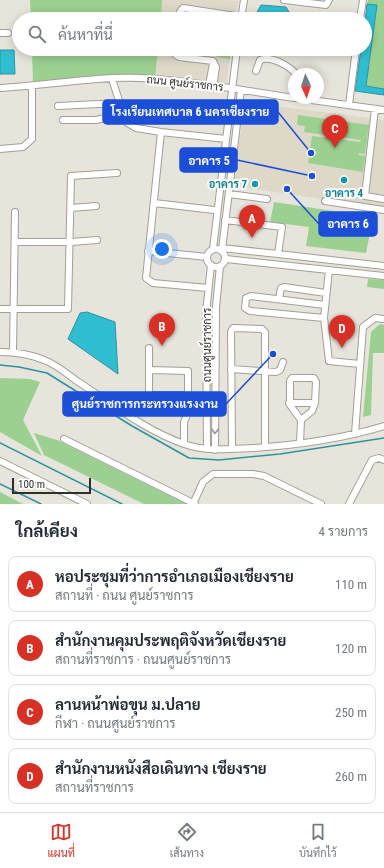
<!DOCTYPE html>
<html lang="th">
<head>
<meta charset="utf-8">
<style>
  body { margin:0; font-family:"Roboto Condensed",Sarabun,sans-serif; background:#f6f6f7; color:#1f2937 }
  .compass { position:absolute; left:288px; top:68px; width:36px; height:36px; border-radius:50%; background:#fff; box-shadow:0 2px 10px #0003; rotate:177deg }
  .scale { position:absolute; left:12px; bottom:10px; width:79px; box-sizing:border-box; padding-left:4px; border:2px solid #302f2b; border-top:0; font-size:11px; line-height:14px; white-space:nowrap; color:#302f2b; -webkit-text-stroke:3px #fff; paint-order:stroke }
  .you { position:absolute; left:162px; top:249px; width:14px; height:14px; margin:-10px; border:3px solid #fff; border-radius:50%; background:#1a73e8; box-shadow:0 0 0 6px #1a73e833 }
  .badge { display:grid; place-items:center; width:26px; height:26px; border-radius:50%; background:#d93025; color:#fff; font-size:13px; font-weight:700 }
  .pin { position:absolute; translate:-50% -33px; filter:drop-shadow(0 1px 2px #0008) }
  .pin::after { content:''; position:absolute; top:21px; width:14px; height:12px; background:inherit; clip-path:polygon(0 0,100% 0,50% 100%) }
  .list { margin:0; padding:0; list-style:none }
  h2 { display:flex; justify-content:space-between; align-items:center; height:52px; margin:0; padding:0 16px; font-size:17px }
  h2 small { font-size:13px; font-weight:400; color:#747a83 }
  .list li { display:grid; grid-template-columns:26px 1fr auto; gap:12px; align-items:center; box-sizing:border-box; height:56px; margin:0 8px 8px; padding:0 8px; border:1px solid #e0e1e3; border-radius:8px }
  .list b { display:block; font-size:15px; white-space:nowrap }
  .list p { margin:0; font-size:13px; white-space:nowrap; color:#747a83 }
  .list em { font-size:13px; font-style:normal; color:#747a83 }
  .icon { flex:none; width:22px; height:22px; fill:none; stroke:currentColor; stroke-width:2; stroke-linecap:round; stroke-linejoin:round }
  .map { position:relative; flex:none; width:384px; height:504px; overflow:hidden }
  .search { position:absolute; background:#fff; box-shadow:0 2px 10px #0003; left:12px; right:12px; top:12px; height:44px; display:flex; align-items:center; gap:10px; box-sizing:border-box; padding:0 14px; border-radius:22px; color:#747a83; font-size:15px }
  .sheet { height:308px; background:#fff }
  nav { display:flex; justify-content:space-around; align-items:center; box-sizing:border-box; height:56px; border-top:1px solid #e0e1e3; background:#fff; font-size:11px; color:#747a83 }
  nav a { display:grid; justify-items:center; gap:2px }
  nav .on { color:#d93025 }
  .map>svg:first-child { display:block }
</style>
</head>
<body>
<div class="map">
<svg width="384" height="504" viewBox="0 0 384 504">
  <rect width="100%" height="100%" fill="#e7e4db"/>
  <path fill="#ddd8c8" d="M161,0H220L238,1L235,19H160Z
    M158,49H231L226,85L155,78Z
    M245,102L384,120V208L233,186Z"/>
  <path fill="#9bd091" d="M30,0H162L161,19H31Z
    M368,0H384V89L366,86L377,6L367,4Z
    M32,49H158L155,78C114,75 74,77 33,83Z
    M195,49H215L214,56L195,54Z
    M218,49L231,51L230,59L216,57Z
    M298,115L369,125L365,154L359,153V155L365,156L363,172L308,163L312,136L360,142L361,140L304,132L305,126L297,125Z
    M274,202L373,217L366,253L306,246L309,227L270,222Z
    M368,279L384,280V289L367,287Z
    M380,324L384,325V353H373L371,415L363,417L371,332Z
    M0,378L30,379L40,382L23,420L42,456L0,432Z
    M34,433L57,440L186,504H144L44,455Z
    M0,492L23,504H0Z"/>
  <path fill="#2fbdd2" stroke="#2f92a0" d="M367,4L377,5L366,86L384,89V95L355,91L361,49H365V22Z
    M261,5L286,7L289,12L288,19H256V14Z
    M0,50H14L15,74H0Z
    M87,312L115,322L118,374L68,339L80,313Z"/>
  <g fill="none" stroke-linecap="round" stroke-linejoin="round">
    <path stroke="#2f92a0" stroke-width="1.5" d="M0,365L19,367L47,373L132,426L189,458L219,460L280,454L384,438
      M0,443L122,504
      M0,484L41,504"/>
    <defs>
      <path id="minor" d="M284,0L326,5L329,0
        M179,19L180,12L183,8L242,17
        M241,19L244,0
        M360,19L363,0
        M0,33H8
        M176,49V55L179,57L213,61L216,67L213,87
        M256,71L260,60C271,55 289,66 296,74
        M112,79L126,122L136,128L161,132L146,278L153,283L208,288
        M209,86L213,63
        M0,88C46,86 93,76 140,78C191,81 243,90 294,98
        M297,98L384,110
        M349,105L356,49
        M58,106L119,103
        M375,109L365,196L384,199
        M63,120H96L122,114
        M161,132L226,139
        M0,149L23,147L32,139V87
        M229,194L267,199
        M325,201L384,210
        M154,203L214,210
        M71,208L96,206
        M225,220L282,227L278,254L384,266
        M15,242H71L97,240
        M222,248L278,254
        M207 258a9 9 0 1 1 18 0a9 9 0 1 1-18 0Z
        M213,249L237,49
        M222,250L241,90
        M148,251L207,257
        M226,259L384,276
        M279,299L281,288L284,287L326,293
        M325,305L251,296L246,298L245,308L250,311L324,318L329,270
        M0,309H68L71,176L117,173
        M324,318L329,361L360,364
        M0,352C16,352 30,354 44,360C56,364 67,374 77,381C111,403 146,431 184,444C207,452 230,449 253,448C297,445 341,439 384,426
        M13,352L15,212
        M231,369L276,372L280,370L283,362
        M149,370L188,371V413L184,422V444
        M149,395H188
        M289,403H315L312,411L301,420L300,443
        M131,417L149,395V348
        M301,420L290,405V381L292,378H314L316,382L315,403
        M355,434L363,327L375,318L384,319
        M64,439L195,504
        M207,449L206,313L211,265
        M232,449L231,332L233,328L262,329L265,332V447
        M215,450L216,307L220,266
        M0,461L87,504
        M193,504L203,482L213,474H253L264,476L321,504
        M349,504L372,460L379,458L384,460"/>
    </defs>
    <use href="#minor" stroke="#a29f97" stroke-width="8"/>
    <use href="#minor" stroke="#fff" stroke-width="6"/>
  </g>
  <defs><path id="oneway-chevron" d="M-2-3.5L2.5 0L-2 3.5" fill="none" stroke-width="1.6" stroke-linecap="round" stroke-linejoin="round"/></defs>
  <use stroke="#989795" href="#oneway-chevron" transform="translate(215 431) rotate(90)"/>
  <g fill="#0f9aa8" stroke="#fff" stroke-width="1.5">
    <circle cx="344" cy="180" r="4"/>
    <circle cx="255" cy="184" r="4"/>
  </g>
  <g text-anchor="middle" stroke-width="4" stroke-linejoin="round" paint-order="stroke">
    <g font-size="11" fill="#302f2b" stroke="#fff">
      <text transform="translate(185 83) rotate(6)" y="4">ถนน ศูนย์ราชการ</text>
      <text transform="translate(207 345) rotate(-90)" y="4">ถนนศูนย์ราชการ</text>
    </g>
    <g font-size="11" font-weight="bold" fill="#0d838f" stroke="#fff" text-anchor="end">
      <text x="247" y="188">อาคาร 7</text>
      <text x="344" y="197" text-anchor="middle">อาคาร 4</text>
    </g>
  </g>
  <path fill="none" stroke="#1d4ed8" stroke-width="1.5" d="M311 153L278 112M312 176L237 160M287 189L319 224M273 354L226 404"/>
  <g fill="#1d4ed8" stroke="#fff" stroke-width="1.5">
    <circle cx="311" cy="153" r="4"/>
    <circle cx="312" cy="176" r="4"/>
    <circle cx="287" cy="189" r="4"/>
    <circle cx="273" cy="354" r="4"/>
  </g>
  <g fill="#1d4ed8" stroke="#1d4ed8" stroke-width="1.5">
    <rect x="103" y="100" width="175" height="24" rx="4"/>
    <rect x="180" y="148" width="57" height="24" rx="4"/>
    <rect x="319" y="212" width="58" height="24" rx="4"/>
    <rect x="63" y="392" width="163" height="24" rx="4"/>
  </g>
  <g font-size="12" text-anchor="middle" font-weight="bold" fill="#fff">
    <text x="190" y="116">โรงเรียนเทศบาล 6 นครเชียงราย</text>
    <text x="209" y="165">อาคาร 5</text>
    <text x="348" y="228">อาคาร 6</text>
    <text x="145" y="408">ศูนย์ราชการกระทรวงแรงงาน</text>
  </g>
</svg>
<svg class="compass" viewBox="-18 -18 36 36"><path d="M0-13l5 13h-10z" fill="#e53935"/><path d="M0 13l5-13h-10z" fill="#747a83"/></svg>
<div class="scale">100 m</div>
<div class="you"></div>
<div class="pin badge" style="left:252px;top:238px">A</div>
<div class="pin badge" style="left:162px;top:346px">B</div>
<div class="pin badge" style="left:335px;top:148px">C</div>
<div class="pin badge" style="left:342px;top:348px">D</div>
<div class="search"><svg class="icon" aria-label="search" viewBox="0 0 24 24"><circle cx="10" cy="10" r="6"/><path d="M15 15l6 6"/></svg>ค้นหาที่นี่</div>
</div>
<section class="sheet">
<h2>ใกล้เคียง<small>4 รายการ</small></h2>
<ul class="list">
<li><span class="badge">A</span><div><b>หอประชุมที่ว่าการอำเภอเมืองเชียงราย</b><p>สถานที่ · ถนน ศูนย์ราชการ</p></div><em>110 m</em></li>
<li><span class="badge">B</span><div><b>สำนักงานคุมประพฤติจังหวัดเชียงราย</b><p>สถานที่ราชการ · ถนนศูนย์ราชการ</p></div><em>120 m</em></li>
<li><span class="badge">C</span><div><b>ลานหน้าพ่อขุน ม.ปลาย</b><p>กีฬา · ถนนศูนย์ราชการ</p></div><em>250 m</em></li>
<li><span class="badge">D</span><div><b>สำนักงานหนังสือเดินทาง เชียงราย</b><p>สถานที่ราชการ</p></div><em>260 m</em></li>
</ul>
</section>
<nav>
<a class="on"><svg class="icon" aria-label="map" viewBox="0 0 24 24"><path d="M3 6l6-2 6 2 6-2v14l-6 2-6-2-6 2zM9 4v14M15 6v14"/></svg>แผนที่</a>
<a><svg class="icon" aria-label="directions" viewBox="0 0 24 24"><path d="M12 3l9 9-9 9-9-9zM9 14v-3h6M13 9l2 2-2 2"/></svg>เส้นทาง</a>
<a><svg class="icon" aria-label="saved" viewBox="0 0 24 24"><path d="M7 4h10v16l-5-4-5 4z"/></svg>บันทึกไว้</a>
</nav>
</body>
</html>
